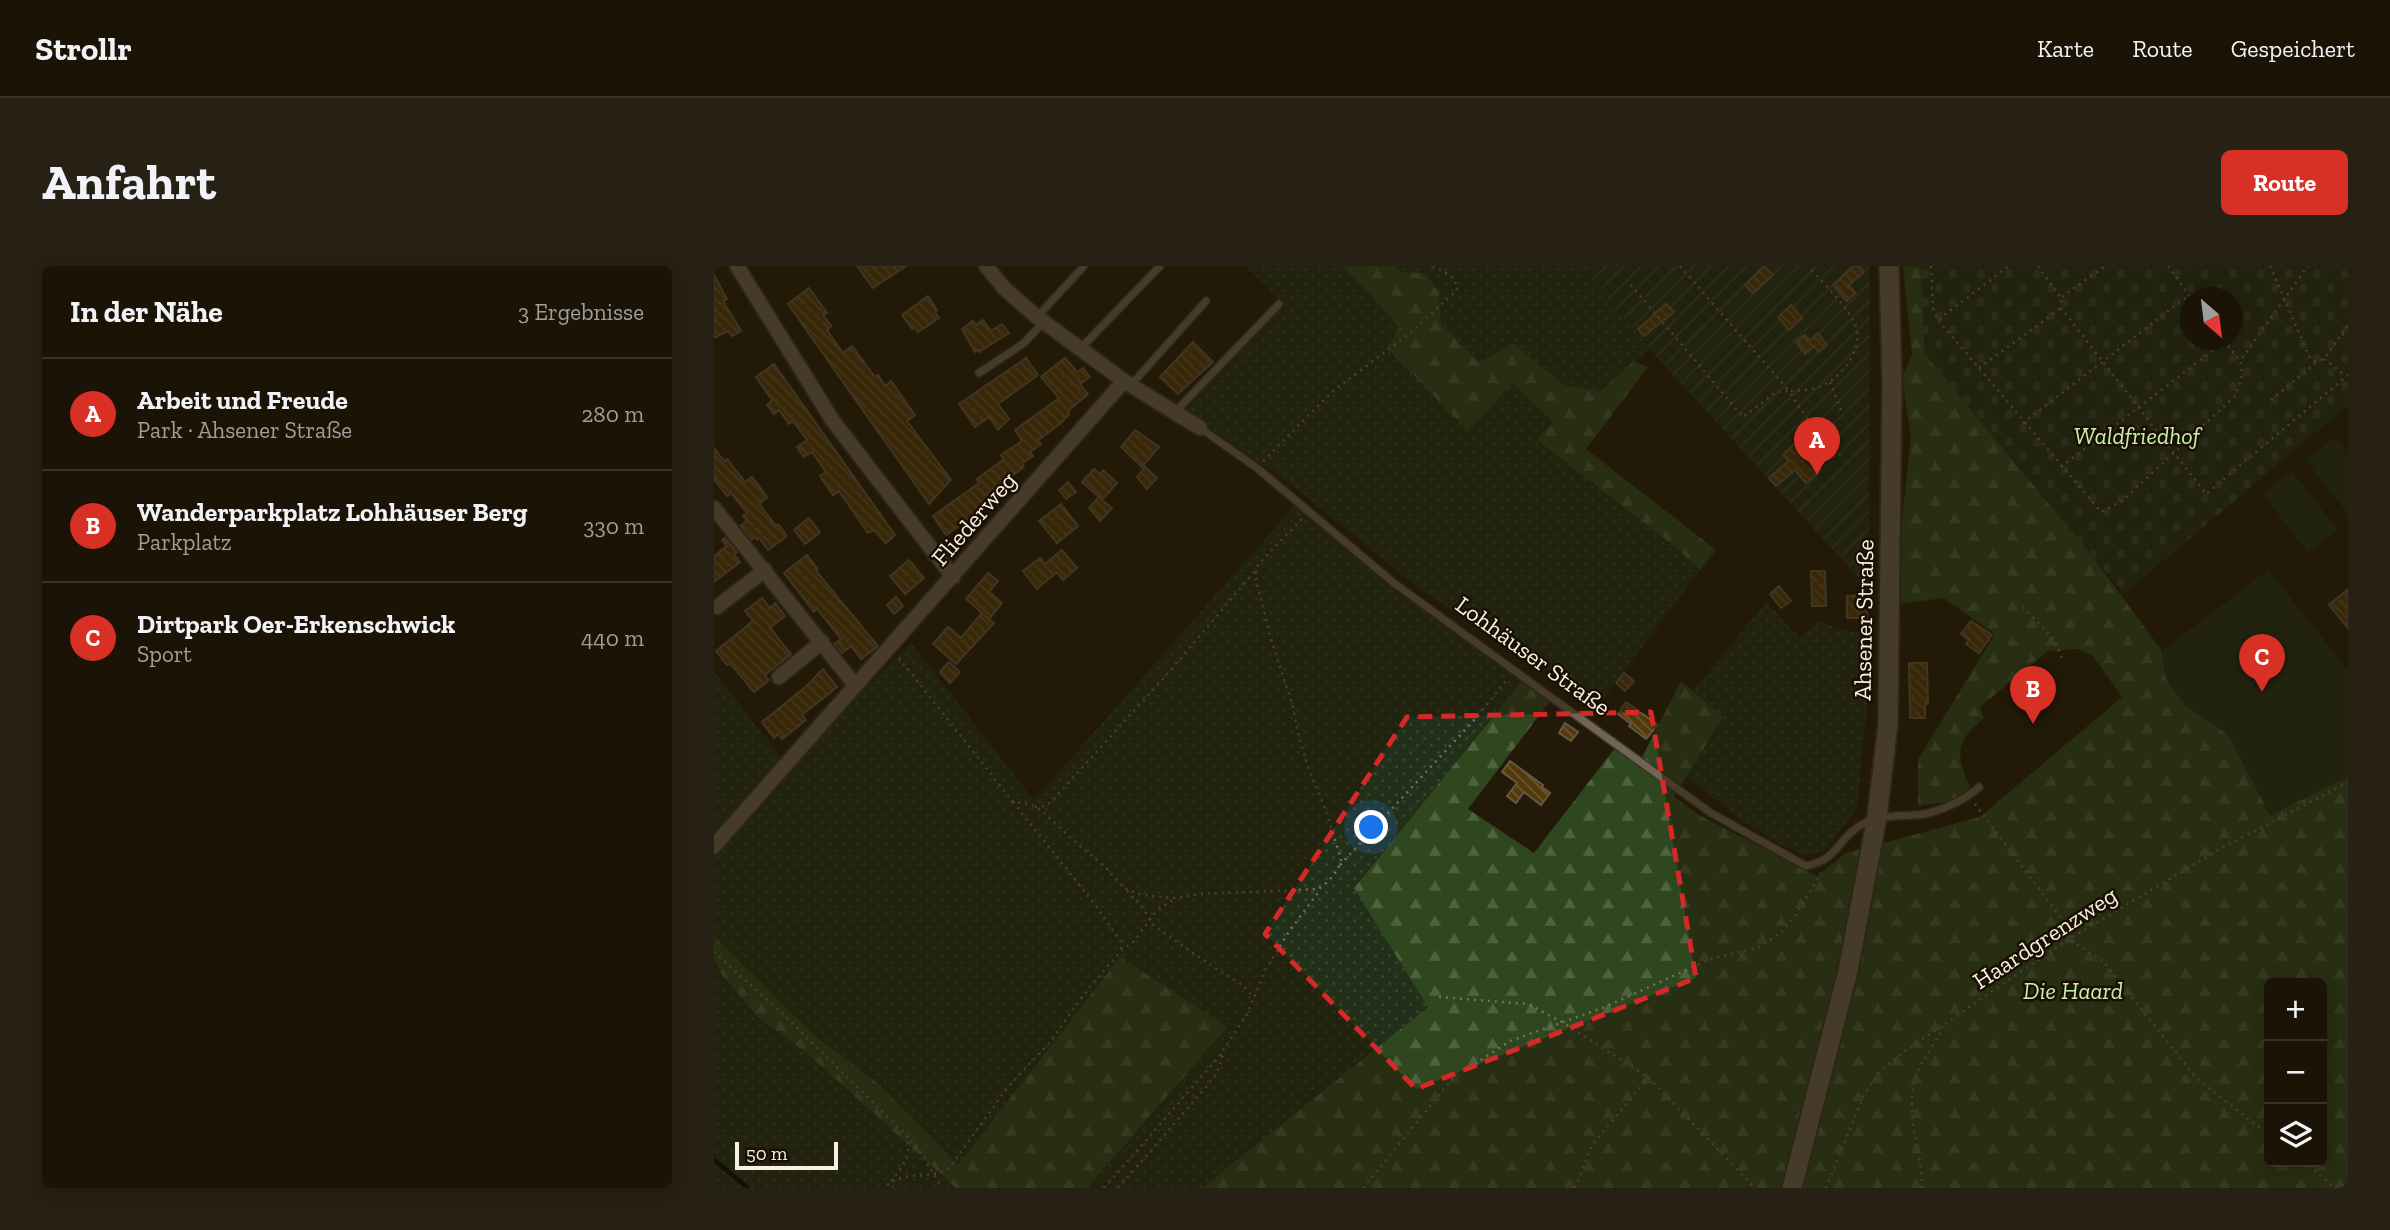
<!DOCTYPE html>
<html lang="de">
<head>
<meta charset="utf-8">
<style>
  body { margin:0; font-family:"Zilla Slab",serif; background:#272014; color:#f1f3f6 }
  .controls { position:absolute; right:21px; bottom:21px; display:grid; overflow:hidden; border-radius:10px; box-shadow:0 4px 18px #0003 }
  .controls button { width:63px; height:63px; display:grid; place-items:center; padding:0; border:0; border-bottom:2px solid #383228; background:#1a1306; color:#f1f3f6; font:35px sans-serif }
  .compass { position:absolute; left:1466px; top:21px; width:63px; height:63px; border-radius:50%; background:#1a1306; box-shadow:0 4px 18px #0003; rotate:152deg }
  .scale { position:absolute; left:21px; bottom:18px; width:103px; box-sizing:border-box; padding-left:7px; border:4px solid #f8f0e6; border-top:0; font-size:19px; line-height:24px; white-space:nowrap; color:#f8f0e6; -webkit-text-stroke:5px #1a1002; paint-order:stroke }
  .you { position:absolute; left:658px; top:562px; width:24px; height:24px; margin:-18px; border:5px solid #fff; border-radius:50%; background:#1a73e8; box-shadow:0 0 0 10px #1a73e833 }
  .badge { display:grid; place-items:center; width:46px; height:46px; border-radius:50%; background:#d93025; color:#fff; font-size:23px; font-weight:700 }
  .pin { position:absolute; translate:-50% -58px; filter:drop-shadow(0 2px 4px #0008) }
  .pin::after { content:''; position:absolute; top:37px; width:24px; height:21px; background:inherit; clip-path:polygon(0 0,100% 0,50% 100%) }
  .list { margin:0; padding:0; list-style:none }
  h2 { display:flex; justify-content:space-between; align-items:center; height:91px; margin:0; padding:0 28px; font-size:30px }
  h2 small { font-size:23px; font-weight:400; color:#9f9e9b }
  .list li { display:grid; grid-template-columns:46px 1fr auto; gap:21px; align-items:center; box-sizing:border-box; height:112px; padding:0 28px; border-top:2px solid #383228 }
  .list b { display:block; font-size:26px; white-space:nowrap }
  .list p { margin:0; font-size:23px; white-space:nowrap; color:#9f9e9b }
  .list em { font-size:23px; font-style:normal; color:#9f9e9b }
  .icon { flex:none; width:38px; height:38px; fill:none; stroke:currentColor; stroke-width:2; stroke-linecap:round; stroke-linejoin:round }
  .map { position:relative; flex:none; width:1634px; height:922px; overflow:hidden; border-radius:10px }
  header { display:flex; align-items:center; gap:42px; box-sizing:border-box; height:98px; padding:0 35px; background:#1a1306; border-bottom:2px solid #383228 }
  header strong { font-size:33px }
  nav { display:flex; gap:38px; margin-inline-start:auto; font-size:24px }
  .intro { display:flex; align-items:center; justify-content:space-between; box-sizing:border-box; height:168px; padding:0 42px }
  h1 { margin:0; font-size:49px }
  .button { padding:18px 32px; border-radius:10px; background:#d93025; color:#fff; font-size:24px; font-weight:700 }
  main { display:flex; gap:42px; padding:0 42px }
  aside { flex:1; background:#1a1306; border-radius:10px; box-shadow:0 4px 18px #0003 }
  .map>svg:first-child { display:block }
</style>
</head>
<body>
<header>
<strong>Strollr</strong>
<nav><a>Karte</a><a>Route</a><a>Gespeichert</a></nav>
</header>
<div class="intro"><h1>Anfahrt</h1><a class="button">Route</a></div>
<main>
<aside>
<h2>In der Nähe<small>3 Ergebnisse</small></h2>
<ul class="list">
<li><span class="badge">A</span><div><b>Arbeit und Freude</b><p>Park · Ahsener Straße</p></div><em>280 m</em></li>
<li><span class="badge">B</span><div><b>Wanderparkplatz Lohhäuser Berg</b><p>Parkplatz</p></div><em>330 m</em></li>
<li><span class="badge">C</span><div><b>Dirtpark Oer-Erkenschwick</b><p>Sport</p></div><em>440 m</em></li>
</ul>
</aside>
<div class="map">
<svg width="1634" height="922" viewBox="0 0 1634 922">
  <defs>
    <pattern id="grass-dots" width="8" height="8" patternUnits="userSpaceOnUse" patternTransform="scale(1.75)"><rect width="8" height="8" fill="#223019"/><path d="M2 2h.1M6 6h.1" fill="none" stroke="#38442f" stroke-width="1.8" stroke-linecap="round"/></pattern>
    <pattern id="forest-firs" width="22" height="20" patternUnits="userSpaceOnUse" patternTransform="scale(1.75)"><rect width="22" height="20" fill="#2f471f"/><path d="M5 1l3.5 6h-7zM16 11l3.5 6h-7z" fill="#4e6240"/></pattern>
    <pattern id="cemetery-stones" width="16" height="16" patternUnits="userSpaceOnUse" patternTransform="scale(1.75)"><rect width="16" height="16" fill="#223019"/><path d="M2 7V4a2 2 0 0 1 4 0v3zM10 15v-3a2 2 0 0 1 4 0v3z" fill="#38442f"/></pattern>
    <pattern id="garden-furrows" width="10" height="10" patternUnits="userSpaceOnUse" patternTransform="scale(1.75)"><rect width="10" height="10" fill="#223019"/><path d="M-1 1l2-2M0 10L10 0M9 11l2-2" fill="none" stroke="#38442f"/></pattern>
    <pattern id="building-back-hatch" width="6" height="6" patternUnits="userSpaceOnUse" patternTransform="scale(1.75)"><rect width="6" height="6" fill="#543a0b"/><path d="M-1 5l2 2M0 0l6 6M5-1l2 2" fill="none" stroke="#6d572f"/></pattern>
  </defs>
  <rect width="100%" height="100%" fill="#231908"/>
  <path fill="url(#grass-dots)" d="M532,0H629L686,61L754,165L798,117L839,156L824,174L957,277L986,304L886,437L833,403L821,387L771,367L702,320L574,216L468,144L571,39Z
    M681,0H867L937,82L885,125L850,119L800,77L765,97L727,57L725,26L685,6Z
    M582,238L680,321L808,415L640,621L714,741L488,922H373L514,762L406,691L244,899L167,820L99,768L0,670V587L110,462L197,377L320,534Z
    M1052,336L1086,372L1105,355C1122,362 1141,370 1160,365L1143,543L1109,587C1102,588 1093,590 1087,588C1045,571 1007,538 972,510L1008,451L979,425Z
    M0,405L68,493L0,575Z
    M0,699L42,748L96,790L242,922H0Z"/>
  <path fill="url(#forest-firs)" fill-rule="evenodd" d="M629,0H681L686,6L710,7L725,26L727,57L765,97L800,77L850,119L886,125L920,95L934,101L872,183L1002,284L986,304L959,279L823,174L839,156L798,117L754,165L673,82L686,61Z
    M1189,0H1207L1211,88L1379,291L1448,385L1452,413L1472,440L1514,468L1556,549L1634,511V922H488L714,741L640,622L808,415L836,435L754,543L820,587L901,482L925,497L967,415L1009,451L960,531L987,550L1103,610L1132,587L1266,551L1408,431L1379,390L1364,383L1334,385L1266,441L1270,452C1234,481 1246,495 1260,532L1204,540V493L1281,368L1229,332L1187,338L1188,254L1197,171L1188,111L1198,89ZM1555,717H1608V896H1555Z
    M0,670L99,768L167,820L244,899L406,691L514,761L373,922H242L96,790L43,750L8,709L0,694Z"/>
  <path fill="url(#cemetery-stones)" fill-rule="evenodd" d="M1207,0H1634V139L1410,328L1211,88ZM1476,32H1518V74H1476Z"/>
  <path fill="url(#garden-furrows)" d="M867,0H1156L1155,323L947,96Z"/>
  <path fill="#223019" d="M1622,171L1634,187V248L1592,194Z
    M1578,205L1624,264L1594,287L1548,227Z
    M1554,304L1634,404V511L1557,549L1514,468L1472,440L1452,413L1448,385Z"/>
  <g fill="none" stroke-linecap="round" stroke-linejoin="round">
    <path stroke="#000608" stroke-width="4.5" d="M0,894L34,922"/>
  </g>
  <path fill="url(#building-back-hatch)" stroke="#645845" stroke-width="2" d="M143,0H192L159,22Z
    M1050,0L1059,9L1039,27L1031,19Z
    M1140,0H1145L1150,6L1134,19L1142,27L1133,35L1119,19Z
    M0,9L13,33L9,35L27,65L18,70L14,65L0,72Z
    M95,22L113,47L109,49L117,60L113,64L129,87L138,80L161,111L164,109L171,120L177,115L201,149L193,155L237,214L215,238L74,38Z
    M214,30L223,44L221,46L225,52L204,66L200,61L198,63L188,49Z
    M952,38L960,46L930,70L924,63Z
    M1077,39L1088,52L1075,64L1064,51Z
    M269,54L277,65L288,58L295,67L265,86L264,84L261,86L248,63L259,55L262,59Z
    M1104,67L1113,79L1105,86L1100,80L1091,88L1082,76L1091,69L1096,75Z
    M479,76L499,96L464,128L446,111Z
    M312,92L324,109L284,138L295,153L284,164L275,151L261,161L245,138Z
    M351,92L363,106L369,102L376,111L366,118L374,128L354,145L355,148L347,157L324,174L327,178L316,186L319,190L308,197L310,201L273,228L279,236L250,259L249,257L232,269L219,250L265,217L263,213L290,193L287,189L308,175L301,164L345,132L327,111Z
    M60,98L181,269L172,277L160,264L154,267L125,225L119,229L106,210L112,206L98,186L90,191L83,181L93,174L79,155L75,158L65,144L60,148L53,139L58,134L42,111Z
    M421,164L445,181L428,201L407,181Z
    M1080,178L1105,206L1092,217L1081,204L1062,220L1055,212L1075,195L1069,189Z
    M0,182L10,195L13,193L31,216L38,211L53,231L45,238L62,260L64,258L73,270L54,284L45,272L43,274L41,271L37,274L26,260L33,255L29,250L33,247L17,227L13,230L0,213Z
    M431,201L443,212L433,223L423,211Z
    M380,203L386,208L389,204L403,217L388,234L398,242L386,255L375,242L385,231L387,233L368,216Z
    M354,216L362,226L352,233L345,224Z
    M347,238L364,260L343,277L325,255Z
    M95,252L106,266L91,278L80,264Z
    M11,272L23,286L20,288L26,296L0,316V290L13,280L8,274Z
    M348,284L363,302L349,314L343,306L323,323L309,305L326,292L331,298Z
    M93,289L104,303L102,305L164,380L147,393L137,380L128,387L120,378L127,373L103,343L100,346L70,307Z
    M195,294L210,312L191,328L176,310Z
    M1097,305H1111L1112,340H1098Z
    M274,307L284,315L275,326L288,337L275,353L252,333Z
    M1065,320L1077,335L1067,342L1056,328Z
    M1634,323V362L1615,339Z
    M1152,329L1153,352H1133V330Z
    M182,331L189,340L180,348L173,339Z
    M48,332L56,342L61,337L71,350L56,362L77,388L51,409L55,414L40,426L16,397L13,399L2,385L39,355L31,345Z
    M268,347L280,357L242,398L219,378L234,361L247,372Z
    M1257,355L1278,369L1265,387L1252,378L1255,374L1247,368Z
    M235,396L246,406L236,417L226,406Z
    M1195,397H1213L1214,438H1211V452H1196Z
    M109,403L123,421L88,449L92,454L68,473L64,468L60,472L48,456L90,422Z
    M910,407L920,415L911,425L902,417Z
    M912,436L944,459L932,473L915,460L917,458L904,448Z
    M851,457L864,466L857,475L845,467Z
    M796,495L829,519L828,521L836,527L827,539L810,526L802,537L793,530L803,517L788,506Z"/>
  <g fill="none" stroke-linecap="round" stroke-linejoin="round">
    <defs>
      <path id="service" d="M323,51L370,0
        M367,82L446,0
        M265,107L310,77L330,56
        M417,119L492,35
        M461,146L565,38
        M486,162L543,202L680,317L816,416L997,547L1092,600C1124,594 1124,572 1147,559C1168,547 1189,551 1211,548C1229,544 1252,533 1265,521"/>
      <path id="minor" d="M23,0L119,155L239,311
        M272,0L291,23L323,51L410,115L486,162
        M0,242L141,419
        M3,341L51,304
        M65,411L108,376
        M0,580L410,115"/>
      <path id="secondary" d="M1078,922L1134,705L1163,551L1174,458L1178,117L1175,0"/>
    </defs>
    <use href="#service" stroke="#3b332e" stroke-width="10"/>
    <use href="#minor" stroke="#3b332e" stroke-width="18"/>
    <use href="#secondary" stroke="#3b332e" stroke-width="23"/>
    <path stroke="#786f60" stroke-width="2.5" stroke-dasharray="2 5" stroke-linecap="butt" d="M966,0L1075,125C1083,124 1094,125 1102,122C1127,115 1154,80 1139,54C1129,36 1108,16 1094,0
      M1217,0L1219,42L1224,54L1387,246L1408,235L1521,130C1526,118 1530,108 1526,95L1594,0
      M1324,0L1347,32V42L1492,228L1634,109
      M1454,0L1477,32
      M1556,0L1595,90L1600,95L1610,93L1634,59
      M917,19L1029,151L1062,126L1075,125L1092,151L1129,192
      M1348,31L1391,0
      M1225,53L1295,0
      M1628,68L1634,72
      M1510,74L1526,95
      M1610,93L1632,110
      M1265,102L1347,42
      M1116,116L1127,144
      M1557,134L1604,95
      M1309,157L1475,29
      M549,195L618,126L695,68L742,25L744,20L736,9L718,0
      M1347,201L1511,75
      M1309,341L1340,373L1349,394
      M185,392L299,536L316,538L327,544L358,573L391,601L410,622L428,629L461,632L487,628L604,623C613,618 626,604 627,593L610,539L594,501L583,463L579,441L556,370L541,309L544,299L550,292L588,253
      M299,536L382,640L407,676V684
      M1261,538L1347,652L1355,673L1390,696L1483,813L1555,869
      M321,541L330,540L337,536L449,413L541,305
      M626,599L762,452L794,412
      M413,625L428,641L440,660L504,704L529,719L540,732
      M0,686L68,747L193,870L208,888L228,922
      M725,731L814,738L848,756L934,811L1041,922
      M1589,896L1622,922
      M177,915C188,902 199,888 192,871
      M173,919C192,903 217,916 236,901L294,821L335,777L374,723L406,686L420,675L441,647L461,632
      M390,922L504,792L533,748L552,703L574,667L606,624
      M404,922L493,820L503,807L509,788
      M649,922L738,813L796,775L891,741L999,692L1043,682L1068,666L1083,647L1107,607
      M861,922L878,879L934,812
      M1112,922L1149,831L1165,806L1188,787L1355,673L1506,583L1634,516
      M1208,922C1208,883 1187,842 1205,803C1212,789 1222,775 1230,761"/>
    <use href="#service" stroke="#716451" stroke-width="7"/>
    <use href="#minor" stroke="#716451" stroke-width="14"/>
    <use href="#secondary" stroke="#716451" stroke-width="19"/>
  </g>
  <path d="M0 0H1634V922H0ZM937,446L982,712L702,823L551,668L693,451Z" fill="#231908" fill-opacity=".55" fill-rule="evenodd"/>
  <path fill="none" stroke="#d62828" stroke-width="5" stroke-dasharray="14 9" stroke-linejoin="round" d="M937,446L982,712L702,823L551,668L693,451Z"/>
  <g text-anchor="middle" stroke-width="5" stroke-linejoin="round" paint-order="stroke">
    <g font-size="24" font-style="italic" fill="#c6f0ac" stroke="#1a1002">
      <text x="1423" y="178">Waldfriedhof</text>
      <text x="1359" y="733">Die Haard</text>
    </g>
    <g font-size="24" fill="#f8f0e6" stroke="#1a1002">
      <text transform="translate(260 253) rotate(-49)" y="8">Fliederweg</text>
      <text transform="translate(1150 354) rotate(-89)" y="8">Ahsener Straße</text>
      <text transform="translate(819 390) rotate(36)" y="8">Lohhäuser Straße</text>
      <text transform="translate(1331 672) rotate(-33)" y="8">Haardgrenzweg</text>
    </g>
  </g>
</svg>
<div class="controls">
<button>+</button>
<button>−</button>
<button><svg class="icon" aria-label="layers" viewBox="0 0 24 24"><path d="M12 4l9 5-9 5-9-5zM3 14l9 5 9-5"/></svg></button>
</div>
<svg class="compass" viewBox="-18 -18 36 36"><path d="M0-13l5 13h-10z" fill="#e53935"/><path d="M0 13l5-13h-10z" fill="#9f9e9b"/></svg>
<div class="scale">50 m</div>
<div class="you"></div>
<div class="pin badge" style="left:1103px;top:209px">A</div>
<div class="pin badge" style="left:1319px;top:458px">B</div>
<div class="pin badge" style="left:1548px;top:426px">C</div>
</div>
</main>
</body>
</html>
